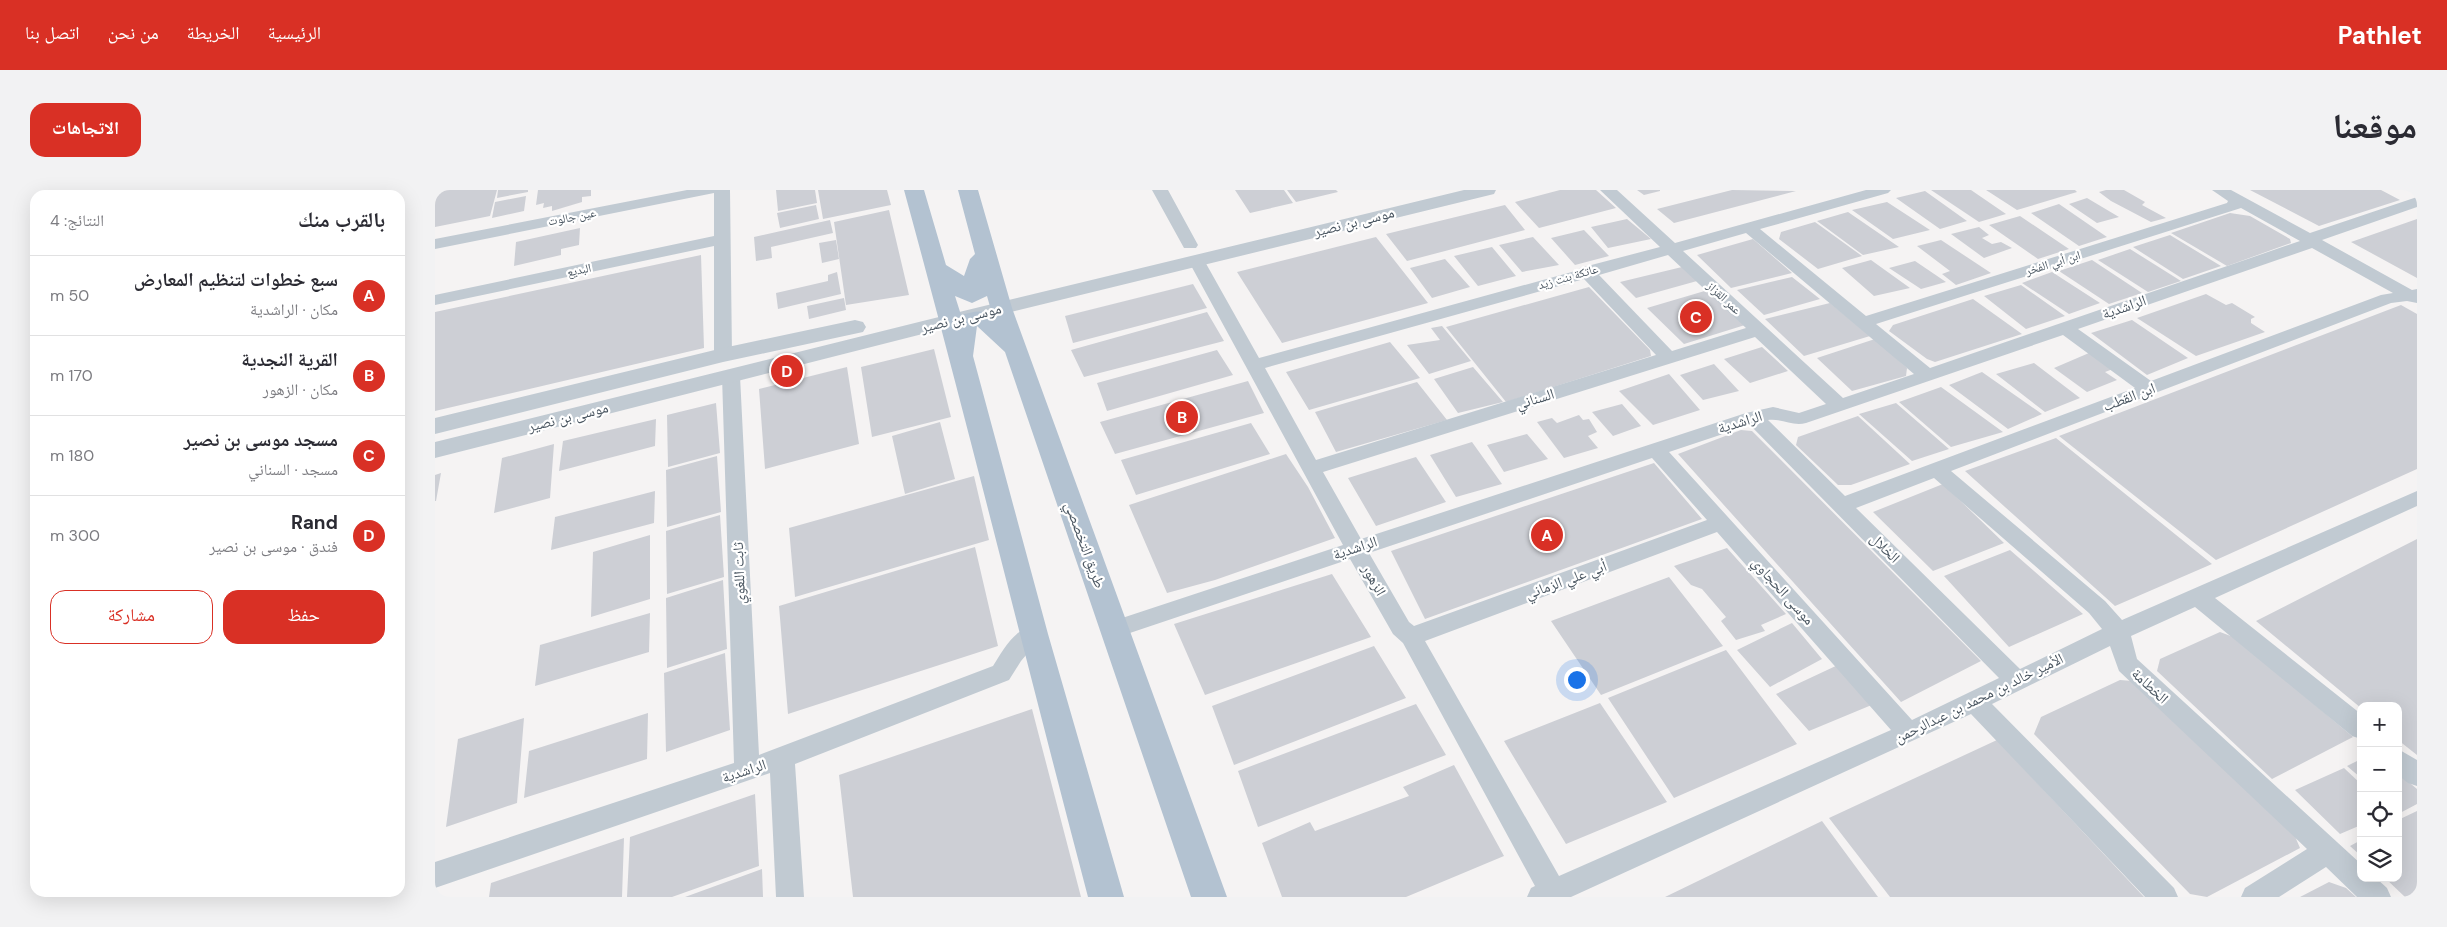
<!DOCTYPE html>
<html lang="ar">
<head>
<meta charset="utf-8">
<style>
  body { margin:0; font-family:"DM Sans","Noto Naskh Arabic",sans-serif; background:#f2f2f3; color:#2b2b33; direction:rtl }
  .controls { position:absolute; right:15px; bottom:15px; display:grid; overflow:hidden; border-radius:10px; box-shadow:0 5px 20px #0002 }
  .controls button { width:45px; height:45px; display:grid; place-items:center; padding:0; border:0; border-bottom:1px solid #e1e1e2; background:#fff; color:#2b2b33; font:25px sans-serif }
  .you { position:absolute; left:1141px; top:489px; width:18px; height:18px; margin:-12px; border:4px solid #fff; border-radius:50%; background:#1a73e8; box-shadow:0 0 0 8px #1a73e833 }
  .badge { display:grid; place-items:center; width:32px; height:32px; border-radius:50%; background:#d93025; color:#fff; font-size:16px; font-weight:700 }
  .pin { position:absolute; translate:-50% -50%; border:2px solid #fff; box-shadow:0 1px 5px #0006 }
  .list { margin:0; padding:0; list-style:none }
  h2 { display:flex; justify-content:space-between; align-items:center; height:65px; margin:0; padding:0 20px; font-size:21px }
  h2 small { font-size:16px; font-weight:400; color:#7c7c81 }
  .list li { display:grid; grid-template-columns:32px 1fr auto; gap:15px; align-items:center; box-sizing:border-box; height:80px; padding:0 20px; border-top:1px solid #e1e1e2 }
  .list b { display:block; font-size:19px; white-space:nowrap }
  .list p { margin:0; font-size:16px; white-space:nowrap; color:#7c7c81 }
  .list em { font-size:16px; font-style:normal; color:#7c7c81 }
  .actions { display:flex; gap:10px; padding:15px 20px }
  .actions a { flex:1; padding:11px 0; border:1px solid #d93025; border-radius:15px; text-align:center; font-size:18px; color:#d93025 }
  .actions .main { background:#d93025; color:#fff }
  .icon { flex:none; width:28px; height:28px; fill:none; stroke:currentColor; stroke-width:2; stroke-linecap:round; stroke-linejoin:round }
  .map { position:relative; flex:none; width:1982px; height:707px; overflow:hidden; direction:ltr; border-radius:15px }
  header { display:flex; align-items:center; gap:30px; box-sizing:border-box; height:70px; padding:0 25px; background:#d93025; color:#fff }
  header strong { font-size:24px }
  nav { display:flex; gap:28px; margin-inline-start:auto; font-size:18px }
  .intro { display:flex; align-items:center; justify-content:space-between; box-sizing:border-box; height:120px; padding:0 30px }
  h1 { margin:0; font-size:35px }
  .button { padding:12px 22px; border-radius:15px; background:#d93025; color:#fff; font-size:18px; font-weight:700 }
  main { display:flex; gap:30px; padding:0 30px }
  aside { flex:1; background:#fff; border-radius:15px; box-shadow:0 5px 20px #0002 }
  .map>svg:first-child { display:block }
</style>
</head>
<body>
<header>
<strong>Pathlet</strong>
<nav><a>الرئيسية</a><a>الخريطة</a><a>من نحن</a><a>اتصل بنا</a></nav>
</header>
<div class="intro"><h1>موقعنا</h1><a class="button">الاتجاهات</a></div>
<main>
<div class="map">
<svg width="1982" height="707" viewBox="0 0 1982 707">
  <rect width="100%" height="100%" fill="#f5f3f3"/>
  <path fill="#cdcfd5" d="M2,0H62L55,26L0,37V7Z
    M63,0H93V2L62,8Z
    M103,0H156V6L147,7V12L117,21V16L108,18L109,13L101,15Z
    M341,0H380L382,13L343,21Z
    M383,0H452L456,15L388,29Z
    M800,0H849L858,13L815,23Z
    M852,0H901L903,2L861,12Z
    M1125,0H1161L1181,18L1104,38L1080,12Z
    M1202,0H1225V1L1209,5Z
    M1297,0L1361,1L1239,33L1222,19Z
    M1496,0H1536L1571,24L1544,32Z
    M1551,0H1640L1642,2L1582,20Z
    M1671,0H1689L1710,12L1707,15L1731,28L1716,32L1676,11L1664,2Z
    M1815,0H1946L1965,10L1884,36Z
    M1490,1L1532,31L1505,39L1461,8Z
    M91,6L89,21L57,28L60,12Z
    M1652,8L1684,27L1662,33L1634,14Z
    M1452,12L1495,40L1458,49L1417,20Z
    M1624,14L1672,47L1644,56L1596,23Z
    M381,15L384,29L345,38L342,23Z
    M1070,15L1090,40L972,71L951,44Z
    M454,20L474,105L411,115L399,32Z
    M1413,22L1464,57L1428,65L1382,31Z
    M1795,23L1815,26L1855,49L1856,53L1792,76L1736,43Z
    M1585,26L1634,59L1603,69L1554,35Z
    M1192,29L1216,49L1173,58L1156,37Z
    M1982,29V88L1916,52Z
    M395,30L398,43L336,57L337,68L321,71L319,47Z
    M1380,32L1427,66L1383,79L1344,49L1346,42Z
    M1544,37L1554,45L1547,48L1557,54L1566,52L1577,58L1549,68L1516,44Z
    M145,38L144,55L126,59V65L79,76L81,52Z
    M1149,40L1174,66L1140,75L1116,48Z
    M1735,45L1786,76L1748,89L1698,57Z
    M941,47L993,113L847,153L802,82Z
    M1098,47L1124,75L1087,82L1064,55Z
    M1318,49L1357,83L1296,98L1262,65Z
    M401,50L404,69L387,73L384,53Z
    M1506,50L1556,83L1521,95L1507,84L1515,81L1482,56Z
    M1057,57L1081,86L1043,96L1019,66Z
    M1695,59L1746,91L1713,102L1663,70Z
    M266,65L269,158L0,221V122Z
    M1010,69L1035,97L997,108L975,78Z
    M1436,70L1475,98L1439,106L1407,78Z
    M1657,70L1707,103L1674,114L1624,81Z
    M1480,71L1511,92L1486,99L1454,78Z
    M1247,77L1262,91L1201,108L1185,92Z
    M402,82L406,104L343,119L341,103L393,91V85Z
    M1617,82L1665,113L1634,124L1587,93Z
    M1357,87L1385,109L1329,125L1302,100Z
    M758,94L772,118L638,153L630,126Z
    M1586,95L1630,126L1591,139L1549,106Z
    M1154,97L1215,160L1216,166L1071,212L1011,137Z
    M1273,100L1310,135L1249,154L1212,118Z
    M1771,104L1791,115L1797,113L1820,127L1816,129V133L1830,142L1761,166L1702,128Z
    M409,108L411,120L374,129L372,116Z
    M1538,109L1587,144L1500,172L1492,169L1454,141L1458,135Z
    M1395,113L1435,146L1369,166L1330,129Z
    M1966,115L1982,124V279L1781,370L1624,246Z
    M772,122L789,151L649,187L636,160Z
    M1697,130L1753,168L1712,185L1656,143Z
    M1007,136L1036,171L994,184L972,155L1005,150L996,138Z
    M1440,149L1472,178L1471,186L1417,201L1382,168Z
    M955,152L985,188L874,220L851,182Z
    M1327,157L1353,181L1315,193L1289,169Z
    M499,159L516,227L437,247L426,177Z
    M782,160L798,185L672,221L662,193Z
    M1654,163L1678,179L1670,182L1682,190L1652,202L1619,178Z
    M1599,173L1645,208L1610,222L1561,184Z
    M1279,174L1304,201L1268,210L1245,185Z
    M412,177L424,254L330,279L324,199Z
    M1038,177L1068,212L1023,223L999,189Z
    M1547,182L1607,224L1573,239L1514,195Z
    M1234,184L1265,220L1218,235L1184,201Z
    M813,191L829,223L680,264L665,232Z
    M982,192L1012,230L901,262L880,222Z
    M1506,197L1568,242L1516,257L1464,212Z
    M281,213L285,263L233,277L232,225Z
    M1461,213L1514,259L1477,271L1424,224Z
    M1187,214L1206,236L1178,246L1157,222Z
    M1144,225L1148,230L1154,229L1162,242L1153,246L1163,258L1129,268L1102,232L1117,228L1122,233Z
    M1423,226L1475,274L1416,295H1403L1361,255L1363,247Z
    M221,229L220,256L124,281L128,251Z
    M505,232L520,289L470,304L457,246Z
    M816,233L835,264L701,305L686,270Z
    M1306,240L1317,241L1546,471L1466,512L1243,264Z
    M1092,244L1113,269L1069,282L1052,255Z
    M1621,248L1777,374L1680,416L1530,281Z
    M1037,252L1067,294L1021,307L995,265Z
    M119,254L115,308L59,323L67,268Z
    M851,264L873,297L900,348L780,390L732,403L694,315Z
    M282,266L286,322L232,337L231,280Z
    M981,267L1011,312L941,336L913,288Z
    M1219,273L1267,329L990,429L956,361Z
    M6,283L1,311H0V285Z
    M539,286L554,350L360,407L354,338Z
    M1508,294L1569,353L1498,381L1438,322Z
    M220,301L219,333L116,360L120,327Z
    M285,325L289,387L232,404L231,341Z
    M215,345V409L156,427L158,362Z
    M1982,349V565L1963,550V516H1926V518L1821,431Z
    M540,357L563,456L353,524L344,416Z
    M1292,358L1351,424L1326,435L1330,441L1301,450L1286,431L1291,427L1267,399L1256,395L1239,376Z
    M1575,360L1648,424L1574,457L1509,386Z
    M897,384L936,447L770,505L739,434Z
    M1234,387L1288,456L1166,505L1116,431Z
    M288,390L292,459L232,478L231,408Z
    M215,423L214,462L100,496L105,455Z
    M1357,433L1387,469L1335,497L1302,460Z
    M1785,442L1801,448L1918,547L1837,589L1722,481L1725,469Z
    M939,456L971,508L799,575L777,516Z
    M1291,460L1362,554L1239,608L1173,508Z
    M290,463L295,540L231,562L229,483Z
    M1405,474L1439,514L1374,541L1341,504Z
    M1685,490L1697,491L1859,644L1865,658L1772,707L1755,704L1599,544L1606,527Z
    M1165,513L1232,612L1131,654L1069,551Z
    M981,514L1011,565L823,637L803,581Z
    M597,519L646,707H418L404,585Z
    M213,523L212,569L89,608L94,561Z
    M89,528L82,613L11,637L23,549Z
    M1562,550L1709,707H1455L1394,628Z
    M1926,569V588L1912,576Z
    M1019,575L1069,666L971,707H847L827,653L875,632L880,641L974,606L968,597Z
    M1909,578L1926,594V635L1905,644L1860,600Z
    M1963,583L1982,599V614L1965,623L1963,621Z
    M320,604L324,676L237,707H192L195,647Z
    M1982,621V707H1970L1950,688H1963V630Z
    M1387,631L1443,707H1230Z
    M189,648L187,707H54L56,693Z
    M1926,650V666L1915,656Z
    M327,679L328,707H250Z
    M1894,692L1911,698L1921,707H1865Z"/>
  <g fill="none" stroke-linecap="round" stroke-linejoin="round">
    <path fill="#c1cad2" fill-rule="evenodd" d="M252,0H295L297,165L294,169H282L279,165V56L0,115V105L279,46V3L0,59V49Z
      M717,0H733L763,55L761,58H749Z
      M1165,0H1182L1240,53L1431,0H1456L1453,3L1325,39L1431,126L1792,13L1793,11L1777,0H1796L1875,43L1982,7V17L1887,50L1977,100L1982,99V113L1972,111L1956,113L1516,281L1670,411L1687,430L1982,301V316L1780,408L1926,524V549L1917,546L1760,417L1696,446L1702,469L1926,674V688H1941L1952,698L1956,707H1922L1891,677L1844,707H1806L1810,698L1872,659L1684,481L1675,456L1557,514L1739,698L1743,707H1710L1536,524L1136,707H1092L1096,698L1100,696L968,453L958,444L915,369L680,448L672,445L669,439L672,433L908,355L753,70L755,67H767L769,70L824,168L1144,80L1145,78L1225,57ZM1806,18L1865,51L1495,178L1441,134ZM1311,43L1479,184L1408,208L1248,61ZM1877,58L1958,103L1946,105L1716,191L1643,139ZM1233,65L1311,138L1237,161L1164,85ZM1149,89L1221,165L881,270L830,178ZM1628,145L1700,198L1410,306L1333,230C1346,228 1358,237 1371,233ZM1320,147L1391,214L1364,223L1338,217L1311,223L926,349L888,282ZM1315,235L1564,488L1477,530L1234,262ZM1217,268L1272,330L979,436L974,432L934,363ZM1499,288L1654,423L1667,439L1585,479L1421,318ZM1282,342L1456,540L1124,686L990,451Z
      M296,180L302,182L305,186L324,565L558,476C568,460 584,430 606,438L609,444L586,471L574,490L360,574L369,707H341L335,583L0,698V672L299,573L287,186L290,182Z
      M1963,559L1982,570V596L1973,593L1963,585Z"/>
    <path fill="#c1cad2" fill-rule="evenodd" d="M1029,0H1061L1059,4L519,136L0,268V252L516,124Z
      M420,130L428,132L431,137L428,142L288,172L0,244V228L288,158Z"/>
    <path fill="#b3c2d1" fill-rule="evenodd" d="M469,0H489L511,75L529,86L535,69L540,64L523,0H543L577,118L792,707H756L570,162L542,136L538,166L613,444L689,707H653C591,472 533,234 469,0ZM520,106L537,113L552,106L558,127C548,118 538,122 526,125Z"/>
  </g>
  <g text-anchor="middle" stroke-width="4.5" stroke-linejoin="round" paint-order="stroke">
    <g font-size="12" fill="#4a5661" stroke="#fff">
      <text transform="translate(137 27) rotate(-11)" y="4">عين جالوت</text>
      <text transform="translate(1618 73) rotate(-17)" y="4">ابن أبي الفخر</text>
      <text transform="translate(144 80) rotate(-12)" y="4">البديع</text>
      <text transform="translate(1133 87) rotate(-16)" y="4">عاتكة بنت زيد</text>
      <text transform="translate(1289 108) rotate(43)" y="4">عمر القزاز</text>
    </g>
    <g font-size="15" fill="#4a5661" stroke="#fff">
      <text transform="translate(919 32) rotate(-14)" y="5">موسى بن نصير</text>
      <text transform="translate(1689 117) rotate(-19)" y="5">الراشدية</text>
      <text transform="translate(526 128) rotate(-14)" y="5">موسى بن نصير</text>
      <text transform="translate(1694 207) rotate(-21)" y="5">ابن القطب</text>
      <text transform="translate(1100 209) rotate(-17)" y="5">السناني</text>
      <text transform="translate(133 227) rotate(-14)" y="5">موسى بن نصير</text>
      <text transform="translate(1305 232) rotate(-17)" y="5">الراشدية</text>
      <text transform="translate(650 355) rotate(70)" y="5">طريق التخصصي</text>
      <text transform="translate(920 358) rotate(-18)" y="5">الراشدية</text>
      <text transform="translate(1450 358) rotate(45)" y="5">الخلال</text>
      <text transform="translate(304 383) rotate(-92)" y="5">ثابت اللغوي</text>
      <text transform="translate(939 390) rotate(61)" y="5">الزهور</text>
      <text transform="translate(1131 390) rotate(-20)" y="5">أبي علي الزماني</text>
      <text transform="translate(1348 401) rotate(48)" y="5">موسى الحجاوي</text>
      <text transform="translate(1715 496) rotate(43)" y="5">الخطامة</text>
      <text transform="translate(1544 508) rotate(-26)" y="5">الأمير خالد بن محمد بن عبدالرحمن</text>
      <text transform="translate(309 581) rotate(-18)" y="5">الراشدية</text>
    </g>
  </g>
</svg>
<div class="controls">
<button>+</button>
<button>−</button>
<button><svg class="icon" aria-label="locate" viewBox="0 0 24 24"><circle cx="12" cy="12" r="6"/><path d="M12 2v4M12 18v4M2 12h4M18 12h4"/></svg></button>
<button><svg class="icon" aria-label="layers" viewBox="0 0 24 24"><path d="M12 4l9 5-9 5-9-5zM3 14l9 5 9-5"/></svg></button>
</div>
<div class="you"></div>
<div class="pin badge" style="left:1112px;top:345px">A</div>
<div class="pin badge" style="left:747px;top:227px">B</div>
<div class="pin badge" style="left:1261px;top:127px">C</div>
<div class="pin badge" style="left:352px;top:181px">D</div>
</div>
<aside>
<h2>بالقرب منك<small>النتائج: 4</small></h2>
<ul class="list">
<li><span class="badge">A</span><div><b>سبع خطوات لتنظيم المعارض</b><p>مكان · الراشدية</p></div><em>50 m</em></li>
<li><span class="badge">B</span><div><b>القرية النجدية</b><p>مكان · الزهور</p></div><em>170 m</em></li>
<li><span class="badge">C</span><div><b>مسجد موسى بن نصير</b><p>مسجد · السناني</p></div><em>180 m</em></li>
<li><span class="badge">D</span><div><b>Rand</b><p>فندق · موسى بن نصير</p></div><em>300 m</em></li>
</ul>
<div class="actions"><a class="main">حفظ</a><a>مشاركة</a></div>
</aside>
</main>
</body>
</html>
